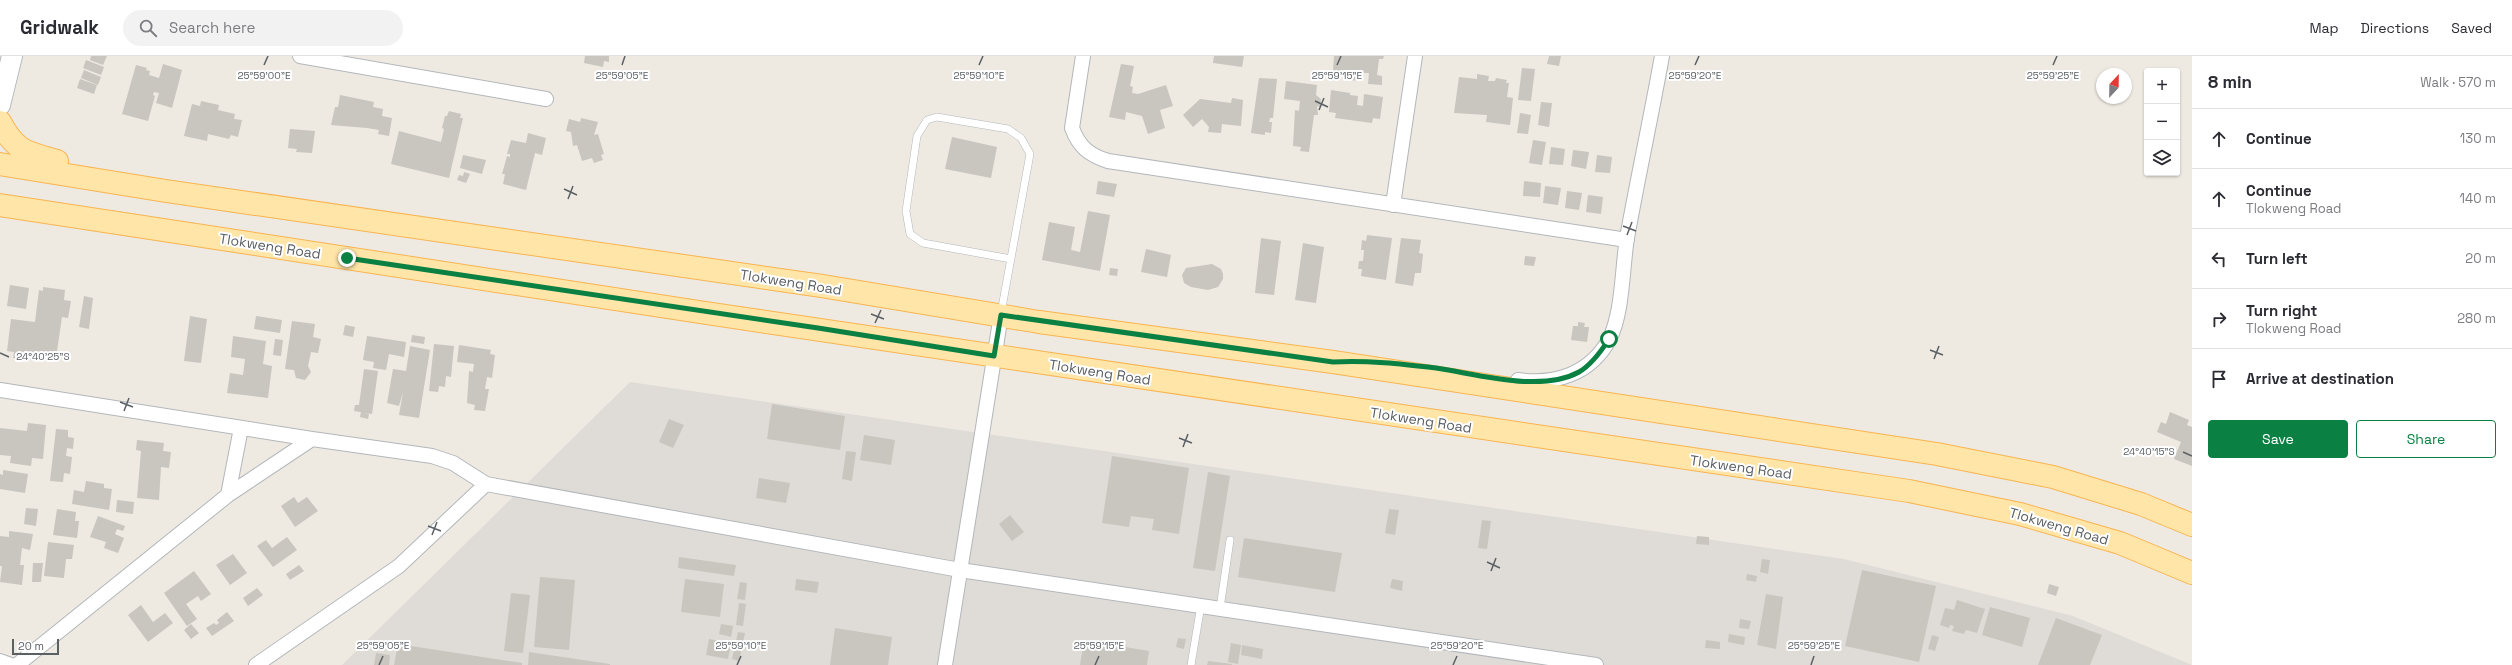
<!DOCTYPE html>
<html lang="en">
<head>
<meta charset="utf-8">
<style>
  body { margin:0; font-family:"Space Grotesk",sans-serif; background:#f2f2f3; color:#2b2b33 }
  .controls { position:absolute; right:12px; top:12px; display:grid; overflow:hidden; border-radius:4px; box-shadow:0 1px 3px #0004 }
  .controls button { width:36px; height:36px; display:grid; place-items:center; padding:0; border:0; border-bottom:1px solid #e1e1e2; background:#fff; color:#2b2b33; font:20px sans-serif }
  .compass { position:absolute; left:2096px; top:12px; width:36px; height:36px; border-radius:50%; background:#fff; box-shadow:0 1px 3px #0004; rotate:22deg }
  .scale { position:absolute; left:12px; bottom:10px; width:47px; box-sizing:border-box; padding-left:4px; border:2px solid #5b6064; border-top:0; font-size:11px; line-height:14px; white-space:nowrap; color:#5b6064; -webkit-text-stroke:3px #fff; paint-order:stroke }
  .stop { position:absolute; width:12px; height:12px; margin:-9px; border:3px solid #0b8043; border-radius:50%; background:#fff }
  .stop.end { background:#0b8043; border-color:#fff; box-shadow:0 1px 4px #0008 }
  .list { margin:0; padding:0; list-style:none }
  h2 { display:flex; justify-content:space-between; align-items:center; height:52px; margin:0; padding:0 16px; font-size:17px }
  h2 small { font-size:13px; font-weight:400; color:#7c7c81 }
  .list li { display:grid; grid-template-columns:26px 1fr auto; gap:12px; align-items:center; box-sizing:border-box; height:60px; padding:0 16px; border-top:1px solid #e1e1e2 }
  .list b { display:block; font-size:15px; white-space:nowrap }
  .list p { margin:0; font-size:13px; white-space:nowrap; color:#7c7c81 }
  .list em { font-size:13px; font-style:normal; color:#7c7c81 }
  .actions { display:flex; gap:8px; padding:12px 16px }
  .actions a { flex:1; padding:9px 0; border:1px solid #0b8043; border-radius:4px; text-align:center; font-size:14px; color:#0b8043 }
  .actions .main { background:#0b8043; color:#fff }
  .icon { flex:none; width:22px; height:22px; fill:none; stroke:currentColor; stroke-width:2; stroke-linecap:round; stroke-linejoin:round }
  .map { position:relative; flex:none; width:2192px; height:609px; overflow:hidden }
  header { display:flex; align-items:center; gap:24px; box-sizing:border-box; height:56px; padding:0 20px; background:#fff; border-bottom:1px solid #e1e1e2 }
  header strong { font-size:19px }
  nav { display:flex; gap:22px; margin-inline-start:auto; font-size:14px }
  .search { width:280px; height:36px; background:#f2f2f3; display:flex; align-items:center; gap:10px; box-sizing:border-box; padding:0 14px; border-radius:22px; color:#7c7c81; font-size:15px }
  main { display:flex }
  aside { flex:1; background:#fff }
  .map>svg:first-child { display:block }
</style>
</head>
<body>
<header>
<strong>Gridwalk</strong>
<div class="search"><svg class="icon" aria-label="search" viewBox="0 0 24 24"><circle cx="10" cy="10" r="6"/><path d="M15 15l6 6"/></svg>Search here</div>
<nav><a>Map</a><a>Directions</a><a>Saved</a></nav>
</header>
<main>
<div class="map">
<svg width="2192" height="609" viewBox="0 0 2192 609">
  <rect width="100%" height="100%" fill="#eeeae2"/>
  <path fill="#dfdcd7" d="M630,326L1844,503L2073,560L2192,609H342Z"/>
  <path fill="#c9c5bf" d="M91,0H107L103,9L90,4Z
    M585,0H609V6L604,5L603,11L584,7Z
    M1214,0H1244L1242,11L1213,7Z
    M1334,0H1384L1383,3H1379L1377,19L1382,20V29L1368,28L1369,17H1363L1362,25L1349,24L1350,16L1333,15Z
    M1549,0H1561L1559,10L1547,8Z
    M86,4L104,11L101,19L83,12Z
    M163,8L182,14L172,52L156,47L159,37L154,36L153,39L155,40L148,65L122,58L136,9L147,12L146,14L150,15L149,19L159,22Z
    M1121,8L1134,10L1130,30L1133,31L1132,37L1138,38L1166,29L1173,50L1160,54L1165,72L1148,78L1142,60L1126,56L1125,64L1109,61Z
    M1522,12L1535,13L1531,45L1518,44Z
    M84,14L101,21L98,29L81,22Z
    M1477,18L1489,20L1488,25H1495L1496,22L1507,24L1506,27H1509L1507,41L1513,42L1510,69L1486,66L1487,59L1454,57L1459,21L1477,23Z
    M1259,22L1277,23L1273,62H1270L1269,66H1272L1271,77L1265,76V79L1251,77Z
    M80,23L97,29L94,38L77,32Z
    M1286,25L1317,29L1316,39L1321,43L1320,51L1317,50L1318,59H1314L1309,96L1300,95L1301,91L1293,90L1295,54L1299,55L1300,45L1284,43Z
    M1331,34L1350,37V39L1358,40L1357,49L1363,50L1364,38L1383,41L1380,63L1373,62L1372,67L1335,62L1336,57L1329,56Z
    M340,39L374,46L373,51L383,53L382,60L392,62L389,80L378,78L379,74L367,72L331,69L335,51H338Z
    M1232,42L1243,44L1241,70L1222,68L1221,77L1208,76L1209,71L1202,63L1193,71L1183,59L1200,43L1231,47Z
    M201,45L219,49L218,54L235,58L234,63L242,64L238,81L231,79L229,83L208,78L207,85L184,80L192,48L200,50Z
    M1541,46L1552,47L1549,71L1538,69Z
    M449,55L461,58L460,62H463L449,122L391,108L399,75L441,86L444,73L442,72L445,60H447Z
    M1520,57L1531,59L1528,78L1517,77Z
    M581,62L598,66L594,79L598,78L604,98L601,99L603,104L594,107L592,102L582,105L577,89L573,90L571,76L566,75L569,63L580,66Z
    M290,73L315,75L312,97L296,96L297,93L288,92Z
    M528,77L546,82L542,99L535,97L526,134L503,128L505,118H502L507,100L510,101V98H507L511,84L526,87Z
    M952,81L997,91L991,122L945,113Z
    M1533,84L1546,86L1542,109L1529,107Z
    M1551,91L1565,93L1563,109L1549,108Z
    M1573,94L1589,96L1586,113L1571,110Z
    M463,99L486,104L482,118L460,112Z
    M1597,99L1612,101L1610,117L1595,116Z
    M464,116L470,118L466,127L457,124L459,119L463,120Z
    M1098,125L1117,128L1114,141L1096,138Z
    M1524,125L1541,127L1540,141L1523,140Z
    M1545,130L1561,132L1558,149L1543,147Z
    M1567,135L1582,137L1579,154L1565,152Z
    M1588,139L1603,141L1601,158L1586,156Z
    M1088,155L1110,159L1100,215L1042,204L1049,166L1075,171L1071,194L1080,196Z
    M1367,179L1392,182L1386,224L1361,220L1362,213H1358L1359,205H1363L1364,194H1361L1362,184L1366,185Z
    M1261,182L1281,185L1274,239L1255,237Z
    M1401,182L1421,184L1419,197L1423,198L1421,217H1415L1413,230L1395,227Z
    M1303,187L1324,191L1316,247L1295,244Z
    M1146,193L1171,199L1167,221L1141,216Z
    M1525,200L1536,201L1534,210L1524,209Z
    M1212,208L1221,213L1223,218V223L1218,231L1208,234L1191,231L1184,227L1182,219L1186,212Z
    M1110,212L1118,213L1117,220L1109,219Z
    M10,229L29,232L26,253L7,250Z
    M43,231L65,234L64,244L71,245L68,262L62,261L56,302L38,299L37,305L13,302L14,296L7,295L11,263L35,266L39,234L43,235Z
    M84,240L93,242L89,273L79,271Z
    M190,260L207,263L201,307L184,305Z
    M256,260L282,264L280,277L254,273Z
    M292,265L315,268L313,281L321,283L318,297L311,296L308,310L311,316L305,324L296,322L294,314L285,313Z
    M1578,266L1585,267L1584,271H1589L1587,286L1571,284L1573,270H1578Z
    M345,269L355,271L353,281L343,279Z
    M412,279L425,281L424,288L411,286Z
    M233,280L266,285L263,308L272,310L268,342L227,337L230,317L243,319L245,303L231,301Z
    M367,280L406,286L404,301L389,298L386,314L373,312L374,306L363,304Z
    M275,283L283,284L281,300L273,299Z
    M434,288L454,290L451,321L446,320L445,331L439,330L438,336L429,335Z
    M459,289L491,294L490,298L495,299L492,322L487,321L485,333H489L485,355L474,354L475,349L467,347L469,315L473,316L474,308L457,306Z
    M410,290L430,294L419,362L399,359L403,336L399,350L387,347L393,313L406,315Z
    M364,313L378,315L372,358L354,355L355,349H359Z
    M772,348L845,360L840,394L767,383Z
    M361,356L369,358L368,363L360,361Z
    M2170,356L2189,364L2187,369L2192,371V410L2174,403L2181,386L2157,376L2161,366L2166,368Z
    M669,363L684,369L673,392L659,386Z
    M28,367L46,369L43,403L32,402L31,410L10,407L11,400L0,399V372L27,375Z
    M56,373L68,374V381L74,382L73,393L67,392L66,400L72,401L70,418L64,417L63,426L50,425Z
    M864,379L895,384L891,409L860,404Z
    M137,384L164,387L163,395L171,396L169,412L161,411L159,444L137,442L141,395L136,394Z
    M846,395L856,396L852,425L842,423Z
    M1112,400L1189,412L1179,478L1152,474L1154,463L1131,460L1129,471L1102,467Z
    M3,414L28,418L25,437L0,433V418L3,419Z
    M1208,416L1230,420L1215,515L1193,512Z
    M759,422L790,427L786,447L756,442Z
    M86,425L104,428V432L112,433L109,454L72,448L74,434L84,436Z
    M294,441L298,447L307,441L318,455L295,471L281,450Z
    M117,444L134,446L133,458L116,456Z
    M26,452L38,453L36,470L24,468Z
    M57,453L76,456L75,465H79L77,482L53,479Z
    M1389,453L1399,454L1395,479L1385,477Z
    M1010,459L1024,476L1012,485L999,468Z
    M98,460L125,470L123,475L117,473L115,478L124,482L118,497L104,492L106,486L90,481Z
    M1482,464L1491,465L1487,493L1478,492Z
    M9,475L33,478L30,494L22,492L20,509H24L22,529L0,526L2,510H0V480L9,481Z
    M1697,480L1709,481V489L1696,488Z
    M287,481L297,494L273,511L257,490L266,484L272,492Z
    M1244,482L1342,497L1335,536L1238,521Z
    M48,486L74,489L72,503H66L64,522L44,520Z
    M233,498L247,517L230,529L216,509Z
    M679,501L736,509L734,520L678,512Z
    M1762,503L1770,504L1768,518L1760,516Z
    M33,507H43L41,526H32Z
    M299,509L304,515L290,524L286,518Z
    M1862,514L1936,530L1919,606L1845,590Z
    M194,515L211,538L201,545L198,540L186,548L197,563L187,570L164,537Z
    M1747,518L1757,520L1756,526L1746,524Z
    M540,521L575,524L569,594L534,591Z
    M685,523L724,528L720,561L681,556Z
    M796,523L819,526L817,537L795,534Z
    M1392,523L1403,525L1402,535L1390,532Z
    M740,526L747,527L745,544L737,543Z
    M2049,528L2059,531L2056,540L2047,537Z
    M257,532L263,539L248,550L243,542Z
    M511,537L530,539L523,597L504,595Z
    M1766,538L1783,541L1776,593L1757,589Z
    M1957,544L1985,553L1977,577L1966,574L1964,578L1952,575L1954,570L1950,569L1949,572L1940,569L1945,552L1954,554Z
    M739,547L746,548L743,570L736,569Z
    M141,549L153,566L165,557L173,567L148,586L128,559Z
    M1990,551L2030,562L2022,591L1982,579Z
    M227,556L234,565L212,580L206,572L214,567L216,569L219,567L217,564Z
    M2056,562L2102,579L2090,609H2038Z
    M1740,563L1751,565L1749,573L1739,572Z
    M191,568L199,577L191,583L184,574Z
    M721,568L733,570L731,581L719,578Z
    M835,572L892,581L888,609H830Z
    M738,576L745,577L739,605L732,603Z
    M1729,578L1745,581L1744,589L1728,586Z
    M1932,579L1939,581L1935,595L1928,593Z
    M1178,582L1186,583L1184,593L1176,591Z
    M709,583L731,587L728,603L706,599Z
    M1084,584L1149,595L1147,609H1080Z
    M1706,584L1720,586V593L1705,592Z
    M1231,587L1241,589L1238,608L1228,606Z
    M398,588L522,607V609H394Z
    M1242,589L1263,593L1262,603L1241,599Z
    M529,596L610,608V609H528Z
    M376,597L390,599L389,609H374Z
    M1208,605L1232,608V609H1207Z"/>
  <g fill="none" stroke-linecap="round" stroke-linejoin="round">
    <defs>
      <path id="lane" d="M1001,257L1030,98L1021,82L1008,73L937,61L927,64L917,80L906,155L910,178L923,187L1011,203
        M1220,552L1230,484
        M1191,609L1201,549"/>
      <path id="street" d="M300,0L546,43
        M1083,0L1072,72C1079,91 1089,99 1108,105L1627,184
        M1393,149L1415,0
        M1518,324C1555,329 1590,318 1609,284C1623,257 1622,213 1627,182C1638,121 1651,61 1662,0
        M0,334L312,383L228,439L17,609
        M312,383L432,400L453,407L486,428L960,514L1596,609
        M228,439L241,372
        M0,605L11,609
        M256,609L399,510L486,428
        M945,609L1001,259"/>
      <path id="secondary" d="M0,49L12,0"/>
      <path id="primary" d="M0,66C16,96 26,96 57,105
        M0,108L166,135L822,230L1039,266L1333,306L1937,398L2053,421L2141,448L2192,469
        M0,149L706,257L1909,435L2020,458L2120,487L2192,517"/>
    </defs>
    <use href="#lane" stroke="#b3b7bb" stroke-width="8"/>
    <use href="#street" stroke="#b3b7bb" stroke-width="16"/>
    <use href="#secondary" stroke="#b4b9be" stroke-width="22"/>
    <use href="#primary" stroke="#f9b451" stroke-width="24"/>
    <use href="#lane" stroke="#fff" stroke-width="7"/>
    <use href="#street" stroke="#fff" stroke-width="14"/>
    <use href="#secondary" stroke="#fff" stroke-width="20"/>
    <use href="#primary" stroke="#ffe5a7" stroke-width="22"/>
  </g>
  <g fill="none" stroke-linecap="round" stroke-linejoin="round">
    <path stroke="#0b8043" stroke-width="5" d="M347,202L818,272L994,300L1001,259L1333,306C1367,304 1402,308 1436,312C1477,318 1541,337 1579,316C1591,309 1602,294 1609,283"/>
  </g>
  <path fill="none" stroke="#5b6064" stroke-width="1.5" d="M264,9L268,0M622,9L625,0M979,9L983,0M1337,9L1341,0M1695,9L1699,0M2053,9L2057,0M1315,45L1328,51M1319,54L1324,42M564,133L577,139M568,143L573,130M1623,170L1636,175M1627,179L1632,166M871,258L884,263M875,267L881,254M1930,294L1943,299M0,297L9,301M1934,303L1939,290M120,346L133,351M124,355L129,342M1179,382L1192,387M1183,391L1188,378M2183,396L2192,400M428,470L441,475M432,479L437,466M1487,506L1500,512M1491,515L1496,502M379,609L383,600M737,609L741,600M1095,609L1099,600M1453,609L1457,600M1811,609L1814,600"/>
  <g text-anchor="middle" stroke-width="4" stroke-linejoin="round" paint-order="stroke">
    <g font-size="14" fill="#5b6064" stroke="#fff">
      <text transform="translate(270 190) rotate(9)" y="5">Tlokweng Road</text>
      <text transform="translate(791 226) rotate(9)" y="5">Tlokweng Road</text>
      <text transform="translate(1100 316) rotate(9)" y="5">Tlokweng Road</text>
      <text transform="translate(1421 364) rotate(9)" y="5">Tlokweng Road</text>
      <text transform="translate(1741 411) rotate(8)" y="5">Tlokweng Road</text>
      <text transform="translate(2059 470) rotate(16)" y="5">Tlokweng Road</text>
    </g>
  </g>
  <g font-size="10" text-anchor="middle" fill="#5b6064" stroke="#fff" stroke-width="4" stroke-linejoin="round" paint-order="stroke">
    <text x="1695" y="23">25°59'20"E</text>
    <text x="264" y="23">25°59'00"E</text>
    <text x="622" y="23">25°59'05"E</text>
    <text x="979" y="23">25°59'10"E</text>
    <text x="1337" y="23">25°59'15"E</text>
    <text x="2053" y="23">25°59'25"E</text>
    <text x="43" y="304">24°40'25"S</text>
    <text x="2149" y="399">24°40'15"S</text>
    <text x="383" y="593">25°59'05"E</text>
    <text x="741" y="593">25°59'10"E</text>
    <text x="1099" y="593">25°59'15"E</text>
    <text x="1457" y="593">25°59'20"E</text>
    <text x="1814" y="593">25°59'25"E</text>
  </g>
</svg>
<div class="controls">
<button>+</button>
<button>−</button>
<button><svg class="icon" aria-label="layers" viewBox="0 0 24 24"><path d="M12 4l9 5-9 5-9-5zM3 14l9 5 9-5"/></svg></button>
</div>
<svg class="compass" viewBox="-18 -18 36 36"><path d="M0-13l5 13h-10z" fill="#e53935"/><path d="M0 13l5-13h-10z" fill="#7c7c81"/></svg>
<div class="scale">20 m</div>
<div class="stop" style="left:1609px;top:283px"></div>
<div class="stop end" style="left:347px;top:202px"></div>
</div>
<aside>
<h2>8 min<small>Walk · 570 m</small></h2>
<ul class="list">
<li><svg class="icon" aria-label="ahead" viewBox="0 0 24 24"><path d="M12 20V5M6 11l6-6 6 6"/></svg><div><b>Continue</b></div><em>130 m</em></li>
<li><svg class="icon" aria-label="ahead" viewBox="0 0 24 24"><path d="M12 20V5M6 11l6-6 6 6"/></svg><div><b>Continue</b><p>Tlokweng Road</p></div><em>140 m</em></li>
<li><svg class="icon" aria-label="left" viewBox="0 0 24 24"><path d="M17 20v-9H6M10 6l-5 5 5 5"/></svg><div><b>Turn left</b></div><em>20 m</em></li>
<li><svg class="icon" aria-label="right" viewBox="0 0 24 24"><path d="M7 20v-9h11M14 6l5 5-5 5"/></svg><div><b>Turn right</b><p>Tlokweng Road</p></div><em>280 m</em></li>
<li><svg class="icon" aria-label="arrive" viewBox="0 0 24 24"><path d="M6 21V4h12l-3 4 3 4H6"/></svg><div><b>Arrive at destination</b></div></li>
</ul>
<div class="actions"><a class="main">Save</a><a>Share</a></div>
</aside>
</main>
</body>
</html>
